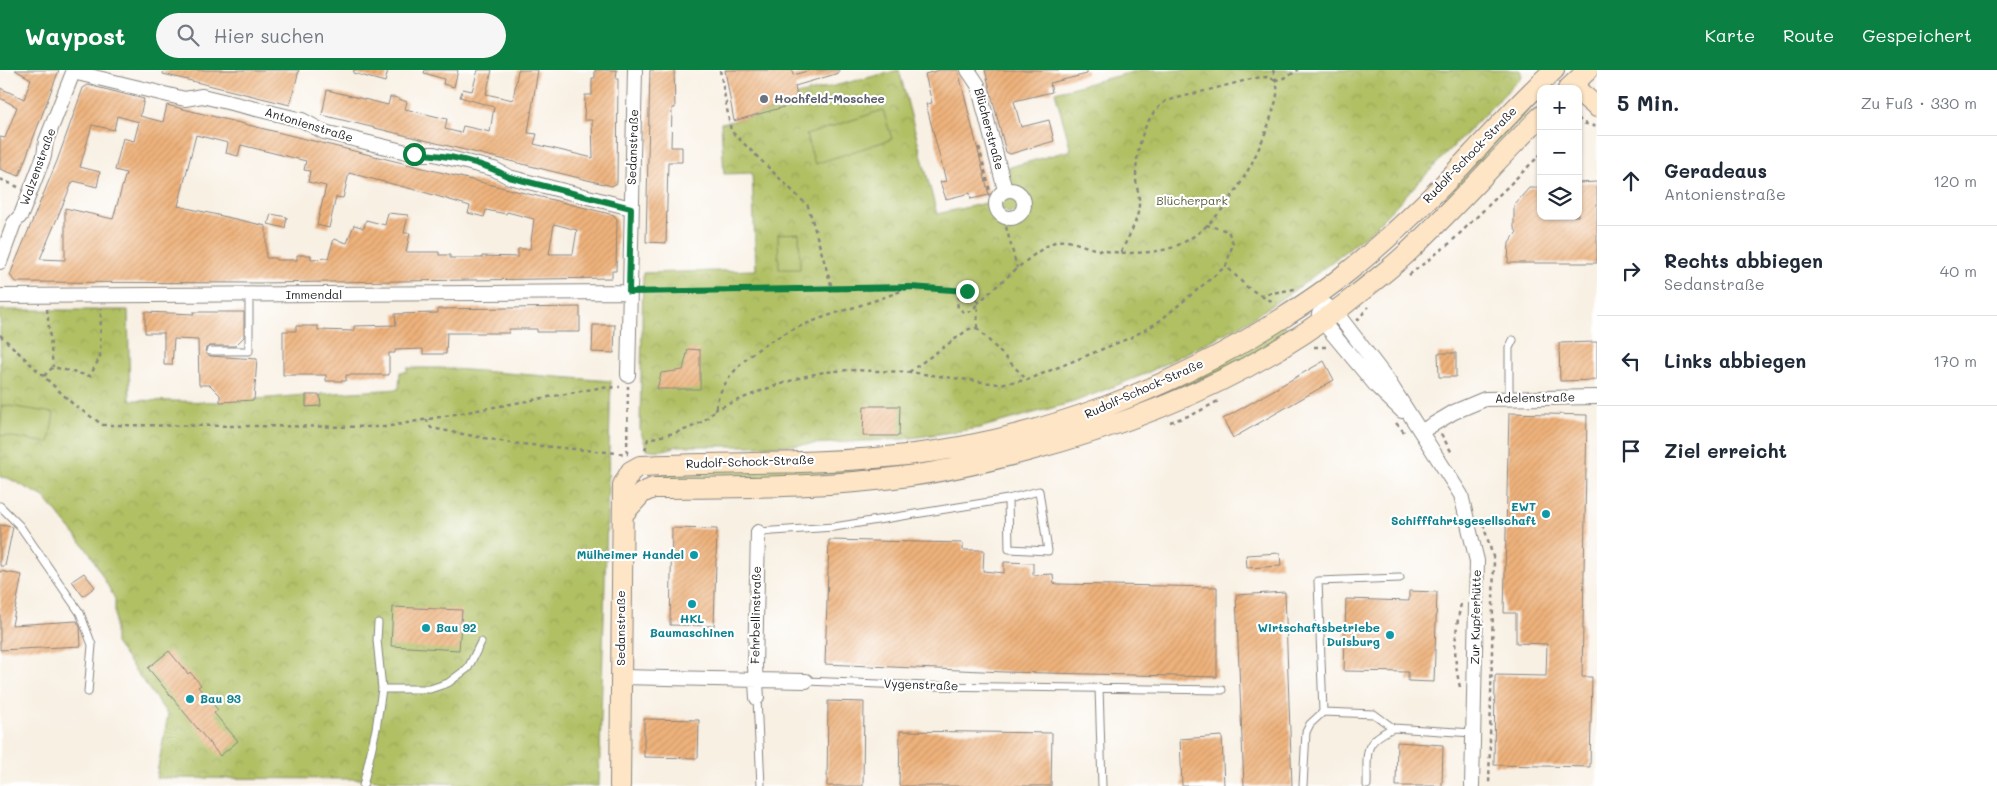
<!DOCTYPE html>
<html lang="de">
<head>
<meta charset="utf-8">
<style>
  body { margin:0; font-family:Mali,sans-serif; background:#f6f6f7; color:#1f2937 }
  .controls { position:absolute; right:15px; top:15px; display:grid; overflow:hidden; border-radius:10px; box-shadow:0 1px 4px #0004 }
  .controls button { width:45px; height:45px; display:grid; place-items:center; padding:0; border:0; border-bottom:1px solid #e0e1e3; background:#fff; color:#1f2937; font:25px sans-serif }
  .stop { position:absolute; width:15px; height:15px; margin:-11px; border:4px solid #0b8043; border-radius:50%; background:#fff }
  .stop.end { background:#0b8043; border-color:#fff; box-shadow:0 1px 5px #0008 }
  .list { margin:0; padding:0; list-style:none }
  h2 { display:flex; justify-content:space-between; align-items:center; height:65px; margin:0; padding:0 20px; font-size:21px }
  h2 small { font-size:16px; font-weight:400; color:#747a83 }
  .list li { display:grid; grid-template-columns:32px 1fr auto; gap:15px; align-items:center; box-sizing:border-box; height:90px; padding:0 20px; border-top:1px solid #e0e1e3 }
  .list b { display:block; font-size:19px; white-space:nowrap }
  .list p { margin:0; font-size:16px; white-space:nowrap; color:#747a83 }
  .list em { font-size:16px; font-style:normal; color:#747a83 }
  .icon { flex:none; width:28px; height:28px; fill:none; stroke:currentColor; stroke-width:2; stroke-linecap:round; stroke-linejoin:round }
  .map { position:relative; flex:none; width:1597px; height:716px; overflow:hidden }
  header { display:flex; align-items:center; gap:30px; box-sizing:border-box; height:70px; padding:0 25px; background:#0b8043; color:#fff }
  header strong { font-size:24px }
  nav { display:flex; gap:28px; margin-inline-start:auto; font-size:18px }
  .search { width:350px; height:45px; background:#f6f6f7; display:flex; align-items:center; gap:12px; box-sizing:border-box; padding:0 18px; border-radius:28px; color:#747a83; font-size:19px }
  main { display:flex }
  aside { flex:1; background:#fff }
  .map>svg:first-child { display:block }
</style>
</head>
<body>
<header>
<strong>Waypost</strong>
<div class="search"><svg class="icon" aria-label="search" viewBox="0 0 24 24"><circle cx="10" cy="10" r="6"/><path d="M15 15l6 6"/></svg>Hier suchen</div>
<nav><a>Karte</a><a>Route</a><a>Gespeichert</a></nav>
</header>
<main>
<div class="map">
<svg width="1597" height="716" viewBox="0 0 1597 716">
  <defs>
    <pattern id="grass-tufts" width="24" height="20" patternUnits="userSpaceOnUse" patternTransform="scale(1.25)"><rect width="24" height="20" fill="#b0c063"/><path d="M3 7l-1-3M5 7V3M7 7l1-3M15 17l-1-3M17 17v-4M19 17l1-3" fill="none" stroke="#97a455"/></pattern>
    <pattern id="park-crowns" width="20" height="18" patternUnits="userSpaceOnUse" patternTransform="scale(1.25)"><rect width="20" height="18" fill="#b0c063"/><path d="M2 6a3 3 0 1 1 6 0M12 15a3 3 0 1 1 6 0" fill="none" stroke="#97a455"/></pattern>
    <pattern id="building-hatch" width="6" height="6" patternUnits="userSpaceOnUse" patternTransform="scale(1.25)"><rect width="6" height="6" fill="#eeb27b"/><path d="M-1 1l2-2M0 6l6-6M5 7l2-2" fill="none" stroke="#cc986a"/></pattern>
  </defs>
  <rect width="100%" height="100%" fill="#fff"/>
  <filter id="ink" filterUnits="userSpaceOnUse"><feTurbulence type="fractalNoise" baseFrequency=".02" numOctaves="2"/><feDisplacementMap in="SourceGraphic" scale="10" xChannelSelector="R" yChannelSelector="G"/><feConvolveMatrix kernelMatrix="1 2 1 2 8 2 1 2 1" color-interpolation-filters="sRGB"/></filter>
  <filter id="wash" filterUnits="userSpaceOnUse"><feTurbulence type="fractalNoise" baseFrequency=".0096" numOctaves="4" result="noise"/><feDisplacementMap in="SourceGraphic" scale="20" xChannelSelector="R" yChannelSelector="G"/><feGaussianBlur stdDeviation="1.12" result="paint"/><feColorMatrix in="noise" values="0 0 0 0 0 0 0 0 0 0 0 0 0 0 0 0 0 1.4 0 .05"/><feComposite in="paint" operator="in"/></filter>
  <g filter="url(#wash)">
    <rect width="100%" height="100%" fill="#f8f0e3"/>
    <path fill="url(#grass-tufts)" stroke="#666e40" d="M1541,23V28L1474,96L1450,128L1389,189L1343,223L1387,186L1433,143L1471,94Z
      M1001 134a9 9 0 1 1 18 0a9 9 0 1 1-18 0Z
      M1285,255L1290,262L1219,302L1086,358L911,399L780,408L658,410V404L987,379Z"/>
    <path fill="url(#park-crowns)" stroke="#666e40" d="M899,0L937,144L995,131L997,141C1019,161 1037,129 1010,119L999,100L1071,80L1055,22L1140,0H1520L1522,6L1371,161L1302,215L1242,255L1145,304L1074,332L979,358L904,369L774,376H677C667,380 657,382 647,379L640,360L643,203L756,200L752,103L724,104L721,53L734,51L798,33L797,25Z
      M0,240H128L130,330L220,332L305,325L306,337L320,336V324L399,319L400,302H407V298H440L611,311L599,716H496L360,709L156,708L168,645L115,573V529L90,483L44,427L8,408L0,407Z"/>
    <path fill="#b0c063" stroke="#666e40" d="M883,40L892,69L815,94L806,65Z
      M799,163L800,199H779L778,164Z
      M2,335L54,343L49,373L0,365Z"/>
    <g id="blocks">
      <path fill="url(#building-hatch)" fill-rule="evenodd" d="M15,0H59L19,106L0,99V67L5,68L17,37L0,28V18L24,29L31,9Z
        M164,0H299L290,35L163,4Z
        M354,0H388L385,12L353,3Z
        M425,0H458L454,17L443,14L444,9L424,3Z
        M478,0H492L486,24L513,30L518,0H538L528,63L537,64L534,74L593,88L592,50H584L585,25H592V8H595V0H617L616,9H618L617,113L612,116L322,45L327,20L388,35L390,27H394L407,32L405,39L447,49L445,59L461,63L463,56L490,62L494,37L460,27L463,19L472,21Z
        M650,0H674L675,38H672L671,77H682V92H668L666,173L646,172Z
        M725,0H792L793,5L811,0H839V3L795,16L798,33L734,51Z
        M940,0H958L989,125L971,129L970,123L946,129L940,112L946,111L926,34L932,33L925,4Z
        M985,0H1087V4L1050,13L1052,22L1014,31L1021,57L1049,50L1054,71L1010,84L1006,82Z
        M88,15L144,29L140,46L163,52L167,35L614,145L617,149L616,201H612V208L260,213L15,212L10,205L57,91L83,18ZM117,46L139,52L134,71L123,68L115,100L126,103L113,149L65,138V190L40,189L72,113L74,111L97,117L100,102L80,97L92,55L114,60ZM196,65L228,73L226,83L238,86L241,75L306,91L304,100L310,101L308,112L326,116L317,155L329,158L336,127L343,128L349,103L420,121L470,136L468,143L484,147L486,140L506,144L507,142L534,149L530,179H518V187L482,186V188H450V185H439V182H406L410,163H404L408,145L388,143L385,155L366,150L364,158L354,155L347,173L334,169L328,188L311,189V185H297V190H276V188H266V156L178,136ZM554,154L577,160L573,184H549Z
        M1597,112V193H1508L1509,173L1517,162L1514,158V135L1529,118H1541V146H1578V113Z
        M271,144L287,147L285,158L268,154Z
        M580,237V262H537V259H509V263H447L446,284H423V279L395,280V283H389V305H346V311H326V305H283V261H296V256H318V260L354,261V256L396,255L395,244L438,243V239Z
        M145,242L194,244L193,242H244V267L235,276H210L206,278L205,281L210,286L257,289L254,330L220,332V325L210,315H199L198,270L174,269L172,295H164V263H145Z
        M593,255H615L614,283L592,282Z
        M1597,272V310L1560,311L1559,273Z
        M688,279L700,280V319H657L661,303L683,300Z
        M1438,283H1456V307H1439Z
        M1324,291L1334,310L1233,368L1223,349Z
        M306,325H320L321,336L306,337Z
        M864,336H900L899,366H863Z
        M1509,343L1587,345L1582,607H1592L1590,697L1494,695L1495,605L1546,606L1547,574L1516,573V543H1504Z
        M0,455L13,457L5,496H0Z
        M672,458L717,459L714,556L670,555Z
        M829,470L963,473V480H984L983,501L1004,503V492L1033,493V505L1053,504L1054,513L1057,514L1217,517V607L1004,602L825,594Z
        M1280,483L1281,496L1247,498L1246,485Z
        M0,501L22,505L12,555L77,551L80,557L81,576L0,580Z
        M84,503L95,517L83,526L72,511Z
        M1409,521L1437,522L1434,612L1408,611V602L1344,601L1346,529L1409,531Z
        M1285,522L1292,716H1244L1236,525Z
        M393,537L462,540L459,580L391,576Z
        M169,581L188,604L190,602L201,615L198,617L218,640L214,643L238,671L220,686L148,598Z
        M828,631L864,632L863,716H827Z
        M644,649L699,650L698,688L644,687Z
        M900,661L1052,663L1051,716H899Z
        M1222,666L1224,716H1182L1180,669Z
        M1397,672L1443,675L1442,716H1396Z"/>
    </g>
  </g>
  <g filter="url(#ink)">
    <use href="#blocks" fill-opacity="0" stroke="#8a8680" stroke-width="1"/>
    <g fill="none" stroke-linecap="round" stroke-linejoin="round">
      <defs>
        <path id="service" d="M210,281H249V225
          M1509,328V278L1513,270
          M0,436L20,456L80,543L92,575L88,622
          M758,462L834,457L1008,429L1039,421L1048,481L1009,479L1008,429
          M1400,508L1318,511L1323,642L1374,644L1393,658L1473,663
          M806,611L928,616L1222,620
          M1099,617L1102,716
          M382,619H430L448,613L468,598L481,572
          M757,628L761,716
          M1367,715C1368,682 1361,673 1393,658
          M363,716L376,659L382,619L377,570L378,553
          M1303,716L1306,662L1310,654L1323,642"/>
        <path id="minor" d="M968,0L978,15L1005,120
          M73,2L185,29L202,26L302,50L324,62L415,84H434L494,99L509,107L631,138
          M996 134a14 14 0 1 1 28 0a14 14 0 1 1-28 0Z
          M0,192L14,153L21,145L44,86L46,71L74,0
          M0,226L629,222
          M1314,227L1335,241L1387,309L1461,425L1477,491L1472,716
          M1319,244L1322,251L1377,317L1402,341
          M628,305L635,0
          M1422,361L1454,342L1485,329L1597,327
          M621,607L806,611
          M757,628L755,597L758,462"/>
        <path id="secondary" d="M1568,19L1588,0
          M1578,21L1597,37
          M623,444L642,423L653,418C738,417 825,418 909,406C949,401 989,391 1027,381C1141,351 1252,306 1345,234C1366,217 1388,201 1407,183C1454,139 1496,91 1541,46
          M620,716L623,415L631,401L640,396C728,392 818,395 906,385C1039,370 1169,320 1281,249C1303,235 1325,221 1345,204C1378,178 1408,150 1438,120C1477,80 1513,38 1554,0"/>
      </defs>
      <use href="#service" stroke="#8a8680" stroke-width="9"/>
      <use href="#minor" stroke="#8a8680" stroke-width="16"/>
      <use href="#secondary" stroke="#8a8680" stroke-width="22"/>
      <path stroke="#8a8680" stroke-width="2.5" stroke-dasharray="4 4" stroke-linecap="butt" d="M720,0L731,61L808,136L832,218
        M1273,0L1276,10
        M1578,48L1583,53L1597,57
        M979,77L995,142L1005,151
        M0,109L18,117
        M1004,149L1017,198
        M1206,155L1228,161L1233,173L1226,196L1247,217L1260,225L1295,219
        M1121,182C1128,167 1138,152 1139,135C1140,126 1136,117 1136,108C1136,80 1143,47 1166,31L1255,8L1266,7L1276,10
        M1409,205L1450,173L1541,84
        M643,222L937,218L963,220L973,223L978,233L973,240L965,243L958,238C956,228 959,225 967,221
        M1261,226L1276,233
        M47,239L53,297
        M1357,251L1368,237
        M977,258L978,233C993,220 1041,174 1058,171C1070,169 1084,177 1095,179C1116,184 1142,184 1163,180C1216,169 1254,97 1270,50C1274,36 1280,25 1276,10L1287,7L1298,0
        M977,258L1027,310
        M0,265L74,335L103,355L385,357L598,318L620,317
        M1314,277H1326
        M909,302L969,259L977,258
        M44,306L53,297L90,306L100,287L101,238
        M714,340L763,320L802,307L824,302L848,300L909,302L998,314L1027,310L1132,267L1157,253L1226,196
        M426,349L431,358L511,373L628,384
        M1170,352L1194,344L1218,331
        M1396,353L1404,362
        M1441,364L1452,383
        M645,380L648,369C669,364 699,360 714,341C717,336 717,328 720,323C728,306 744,289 760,278C805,247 859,239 908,218
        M627,383L628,316
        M1483,454L1494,490L1489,716
        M1460,617C1452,584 1455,561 1462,529"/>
      <use href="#service" stroke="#fff" stroke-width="7"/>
      <use href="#minor" stroke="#fff" stroke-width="14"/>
      <use href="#secondary" stroke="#fde5c5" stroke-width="20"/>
    </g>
  </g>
  <g fill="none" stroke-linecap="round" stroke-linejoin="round" filter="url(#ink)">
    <path stroke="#0b8043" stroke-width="6" d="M414,84C446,84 482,92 509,107L631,138L629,222L910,217L967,221"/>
  </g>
  <circle fill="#6b7280" stroke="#fff" stroke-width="2" cx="764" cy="29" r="5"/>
  <g fill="#0f9aa8" stroke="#fff" stroke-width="2">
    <circle cx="1546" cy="444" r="5"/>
    <circle cx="694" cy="485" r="5"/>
    <circle cx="692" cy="534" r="5"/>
    <circle cx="426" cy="558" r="5"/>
    <circle cx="1390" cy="565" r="5"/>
    <circle cx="190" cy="629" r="5"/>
  </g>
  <g text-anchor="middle" stroke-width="4.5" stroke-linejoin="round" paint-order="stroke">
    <g font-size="12" font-weight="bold" fill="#5b616d" stroke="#fff" text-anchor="start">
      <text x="774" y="33">Hochfeld-Moschee</text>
    </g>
    <g font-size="12" fill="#1c1c1c" stroke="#fff">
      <text transform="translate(309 55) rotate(17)" y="4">Antonienstraße</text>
      <text transform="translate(989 59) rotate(75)" y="4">Blücherstraße</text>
      <text transform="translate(633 77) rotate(-88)" y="4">Sedanstraße</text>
      <text transform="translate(1470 85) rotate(-46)" y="4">Rudolf-Schock-Straße</text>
      <text transform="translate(38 97) rotate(-70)" y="4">Walzenstraße</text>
      <text x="314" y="229">Immendal</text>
      <text transform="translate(1144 319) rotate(-24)" y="4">Rudolf-Schock-Straße</text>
      <text transform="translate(1535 328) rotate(-1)" y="4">Adelenstraße</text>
      <text transform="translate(750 392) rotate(-2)" y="4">Rudolf-Schock-Straße</text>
      <text transform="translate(756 545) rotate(-89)" y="4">Fehrbellinstraße</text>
      <text transform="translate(1476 547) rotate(-89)" y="4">Zur Kupferhütte</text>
      <text transform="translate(621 558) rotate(-90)" y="4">Sedanstraße</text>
      <text transform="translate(921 615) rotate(2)" y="4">Vygenstraße</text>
    </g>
    <g font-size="12" fill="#575e38" stroke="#fff">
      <text x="1192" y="135">Blücherpark</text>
    </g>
    <g font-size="12" font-weight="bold" fill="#0d838f" stroke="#fff" text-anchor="end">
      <text x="1536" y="441">EWT<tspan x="1536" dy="14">Schifffahrtsgesellschaft</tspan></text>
      <text x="684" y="489">Mülheimer Handel</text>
      <text x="692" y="553" text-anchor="middle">HKL<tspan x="692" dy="14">Baumaschinen</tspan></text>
      <text x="436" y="562" text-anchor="start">Bau 92</text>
      <text x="1380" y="562">Wirtschaftsbetriebe<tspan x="1380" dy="14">Duisburg</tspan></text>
      <text x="200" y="633" text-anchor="start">Bau 93</text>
    </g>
  </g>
</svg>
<div class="controls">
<button>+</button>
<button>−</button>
<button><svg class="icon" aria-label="layers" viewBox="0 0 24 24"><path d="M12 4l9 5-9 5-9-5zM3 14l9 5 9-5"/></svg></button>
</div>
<div class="stop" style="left:414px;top:84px"></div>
<div class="stop end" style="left:967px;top:221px"></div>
</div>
<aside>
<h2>5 Min.<small>Zu Fuß · 330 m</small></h2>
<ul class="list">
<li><svg class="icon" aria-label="ahead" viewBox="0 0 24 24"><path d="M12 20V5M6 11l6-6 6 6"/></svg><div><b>Geradeaus</b><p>Antonienstraße</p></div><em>120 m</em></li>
<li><svg class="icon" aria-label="right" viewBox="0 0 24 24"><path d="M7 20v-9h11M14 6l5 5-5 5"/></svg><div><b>Rechts abbiegen</b><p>Sedanstraße</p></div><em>40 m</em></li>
<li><svg class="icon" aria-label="left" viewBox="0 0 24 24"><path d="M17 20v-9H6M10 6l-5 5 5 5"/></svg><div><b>Links abbiegen</b></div><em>170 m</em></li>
<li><svg class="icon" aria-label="arrive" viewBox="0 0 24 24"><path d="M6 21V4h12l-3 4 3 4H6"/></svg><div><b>Ziel erreicht</b></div></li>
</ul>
</aside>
</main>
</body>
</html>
